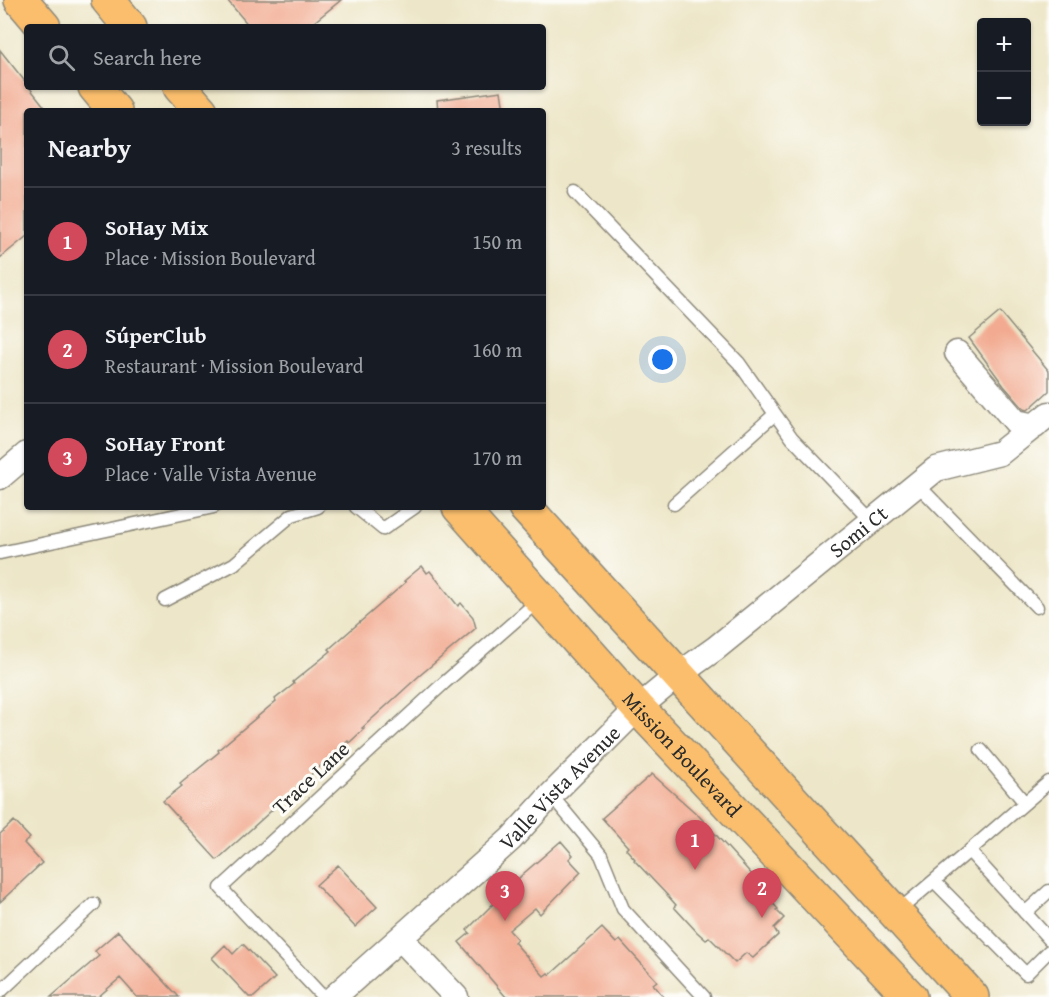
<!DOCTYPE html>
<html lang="en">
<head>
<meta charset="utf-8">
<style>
  body { margin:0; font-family:"Gentium Book Plus",serif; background:#242831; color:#f1f3f6 }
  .controls { position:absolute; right:18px; top:18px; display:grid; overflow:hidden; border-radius:6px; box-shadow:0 2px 4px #0004 }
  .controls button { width:54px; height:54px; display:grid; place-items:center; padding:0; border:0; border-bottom:2px solid #363941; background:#171b24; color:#f1f3f6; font:30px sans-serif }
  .you { position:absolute; left:663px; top:360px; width:21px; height:21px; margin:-15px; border:4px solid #fff; border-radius:50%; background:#1a73e8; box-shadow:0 0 0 9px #1a73e833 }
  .badge { display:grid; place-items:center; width:39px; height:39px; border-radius:50%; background:#d1495b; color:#fff; font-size:20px; font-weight:700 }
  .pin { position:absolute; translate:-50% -50px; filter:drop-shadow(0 2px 3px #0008) }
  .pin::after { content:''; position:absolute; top:32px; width:21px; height:18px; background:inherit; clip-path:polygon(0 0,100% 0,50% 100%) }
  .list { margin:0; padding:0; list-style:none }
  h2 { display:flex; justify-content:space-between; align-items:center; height:78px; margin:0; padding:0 24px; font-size:26px }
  h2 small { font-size:20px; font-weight:400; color:#9ea1a6 }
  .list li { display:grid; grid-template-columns:39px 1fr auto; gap:18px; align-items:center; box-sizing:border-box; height:108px; padding:0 24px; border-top:2px solid #363941 }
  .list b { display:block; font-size:22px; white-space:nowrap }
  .list p { margin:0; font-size:20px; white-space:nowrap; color:#9ea1a6 }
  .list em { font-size:20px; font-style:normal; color:#9ea1a6 }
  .icon { flex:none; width:33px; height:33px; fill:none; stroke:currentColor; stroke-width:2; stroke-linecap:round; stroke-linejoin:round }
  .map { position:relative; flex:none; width:1049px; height:997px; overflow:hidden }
  .search { position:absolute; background:#171b24; box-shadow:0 2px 4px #0004; left:24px; top:24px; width:522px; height:66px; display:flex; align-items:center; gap:15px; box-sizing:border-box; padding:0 21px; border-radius:6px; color:#9ea1a6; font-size:22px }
  .panel { position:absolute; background:#171b24; box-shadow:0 2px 4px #0004; left:24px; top:108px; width:522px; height:402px; border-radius:6px }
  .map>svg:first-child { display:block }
</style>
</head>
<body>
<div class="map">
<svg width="1049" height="997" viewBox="0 0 1049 997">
  <rect width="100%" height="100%" fill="#fdfcf7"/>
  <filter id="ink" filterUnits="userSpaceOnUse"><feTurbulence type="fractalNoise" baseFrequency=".0167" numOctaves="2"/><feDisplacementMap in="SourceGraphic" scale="12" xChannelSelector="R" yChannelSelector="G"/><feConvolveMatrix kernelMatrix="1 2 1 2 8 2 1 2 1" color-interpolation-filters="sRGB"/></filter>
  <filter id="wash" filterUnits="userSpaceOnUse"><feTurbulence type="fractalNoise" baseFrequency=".008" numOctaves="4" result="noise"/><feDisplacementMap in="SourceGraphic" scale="24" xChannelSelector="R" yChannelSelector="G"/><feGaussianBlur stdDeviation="1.35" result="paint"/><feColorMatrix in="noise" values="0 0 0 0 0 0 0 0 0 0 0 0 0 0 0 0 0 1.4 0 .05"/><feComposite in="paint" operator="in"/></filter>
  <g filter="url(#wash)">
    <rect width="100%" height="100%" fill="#ede6c8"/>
    <g id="blocks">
      <path fill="#f2aa91" d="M227,0H341L308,27H250Z
        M0,50L27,84V87H29L48,111H27V236L0,258Z
        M501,91L504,111H438L437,100Z
        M1000,312L1049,371V391L1028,410L1024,409L1004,386L969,338Z
        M422,566L427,573L430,571L458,606L461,603L473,617L476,628L419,676L362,728L364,729L349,743L348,741L217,860L163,801L182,786L180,784L219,752L218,750L276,701L275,699L294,684L293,682L331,651L329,649L406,582L404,581Z
        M652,774L699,816L755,878L769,897L768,898L778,909L776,910L784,918L774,928L778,935L753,958L746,953L735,963L709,937L706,940L697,932L674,907L676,905L668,896L634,860L635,859L626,849L628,847L602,818Z
        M14,821L30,838L24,843L42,863L0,902V834Z
        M561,841L573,855L569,859L581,872L540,914L535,908L509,930L517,939L514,942L544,976L548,973L550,975L602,928L616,943L620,940L628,949L657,981L653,984L664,997H506L459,942L470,933L467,930L524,873Z
        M338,865L377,907L355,927L316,885Z
        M118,931L179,997H137L120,978L98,997H51L99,956L95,951Z
        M243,944L275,978L254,997H249L212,958L225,945L233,954Z"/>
    </g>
  </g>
  <g filter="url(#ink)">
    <use href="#blocks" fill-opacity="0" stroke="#8c887a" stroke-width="1.5"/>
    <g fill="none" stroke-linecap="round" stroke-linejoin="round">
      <defs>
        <path id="service" d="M575,192L739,363L792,438L872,521
          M917,484L1037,607
          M674,504L775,414
          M356,507L383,529L415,507
          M0,553L214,507
          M165,600L234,564L292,515L318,507
          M981,750L1025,803
          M551,795L601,855L623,909L704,997
          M969,851L1049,782
          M934,881L1026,974L1049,951
          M897,912L969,851L1049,939
          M1025,913L1049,891
          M0,992L94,904
          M323,997L221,888L444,683L539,600"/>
        <g id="minor">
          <path d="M957,353L1016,422L1035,426"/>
          <path d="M0,477L27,454"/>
          <path d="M401,939L456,997"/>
          <path id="s1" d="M334,997L511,839L551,795L638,708L678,675L716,648L936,469L1000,453L1049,414"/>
        </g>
        <g id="primary">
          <path d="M21,0L44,27"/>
          <path d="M108,0L130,27"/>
          <path d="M95,87L115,111"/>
          <path d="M180,87L201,111"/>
          <path id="s2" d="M459,507L638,708L910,997"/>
          <path d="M525,507L972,997"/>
        </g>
      </defs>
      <use href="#service" stroke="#8c887a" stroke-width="15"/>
      <use href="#minor" stroke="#8c887a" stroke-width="27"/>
      <use href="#primary" stroke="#8c887a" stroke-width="36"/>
      <use href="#service" stroke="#fff" stroke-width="12"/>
      <use href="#minor" stroke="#fff" stroke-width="24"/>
      <use href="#primary" stroke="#fabe6d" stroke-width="33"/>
    </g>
  </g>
  <g text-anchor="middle" stroke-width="6" stroke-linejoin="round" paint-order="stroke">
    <g font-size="21" fill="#2b2b2b" stroke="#fdfcf7">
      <text dy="7" stroke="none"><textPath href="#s1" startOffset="702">Somi Ct</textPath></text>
      <text dy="7" stroke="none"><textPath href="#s2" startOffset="333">Mission Boulevard</textPath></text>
      <text transform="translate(311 778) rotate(-43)" y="7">Trace Lane</text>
      <text dy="7" stroke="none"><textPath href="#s1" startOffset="308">Valle Vista Avenue</textPath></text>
    </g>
  </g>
</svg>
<div class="controls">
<button>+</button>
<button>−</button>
</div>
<div class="you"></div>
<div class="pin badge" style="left:695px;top:870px">1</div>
<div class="pin badge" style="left:762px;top:918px">2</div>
<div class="pin badge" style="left:505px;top:921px">3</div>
<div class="search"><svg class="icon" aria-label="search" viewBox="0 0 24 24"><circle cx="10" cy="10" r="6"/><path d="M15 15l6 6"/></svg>Search here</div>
<section class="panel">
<h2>Nearby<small>3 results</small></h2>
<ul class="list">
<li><span class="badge">1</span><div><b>SoHay Mix</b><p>Place · Mission Boulevard</p></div><em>150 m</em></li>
<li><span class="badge">2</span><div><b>SúperClub</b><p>Restaurant · Mission Boulevard</p></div><em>160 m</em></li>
<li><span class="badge">3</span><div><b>SoHay Front</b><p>Place · Valle Vista Avenue</p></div><em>170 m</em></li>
</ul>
</section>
</div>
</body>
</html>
